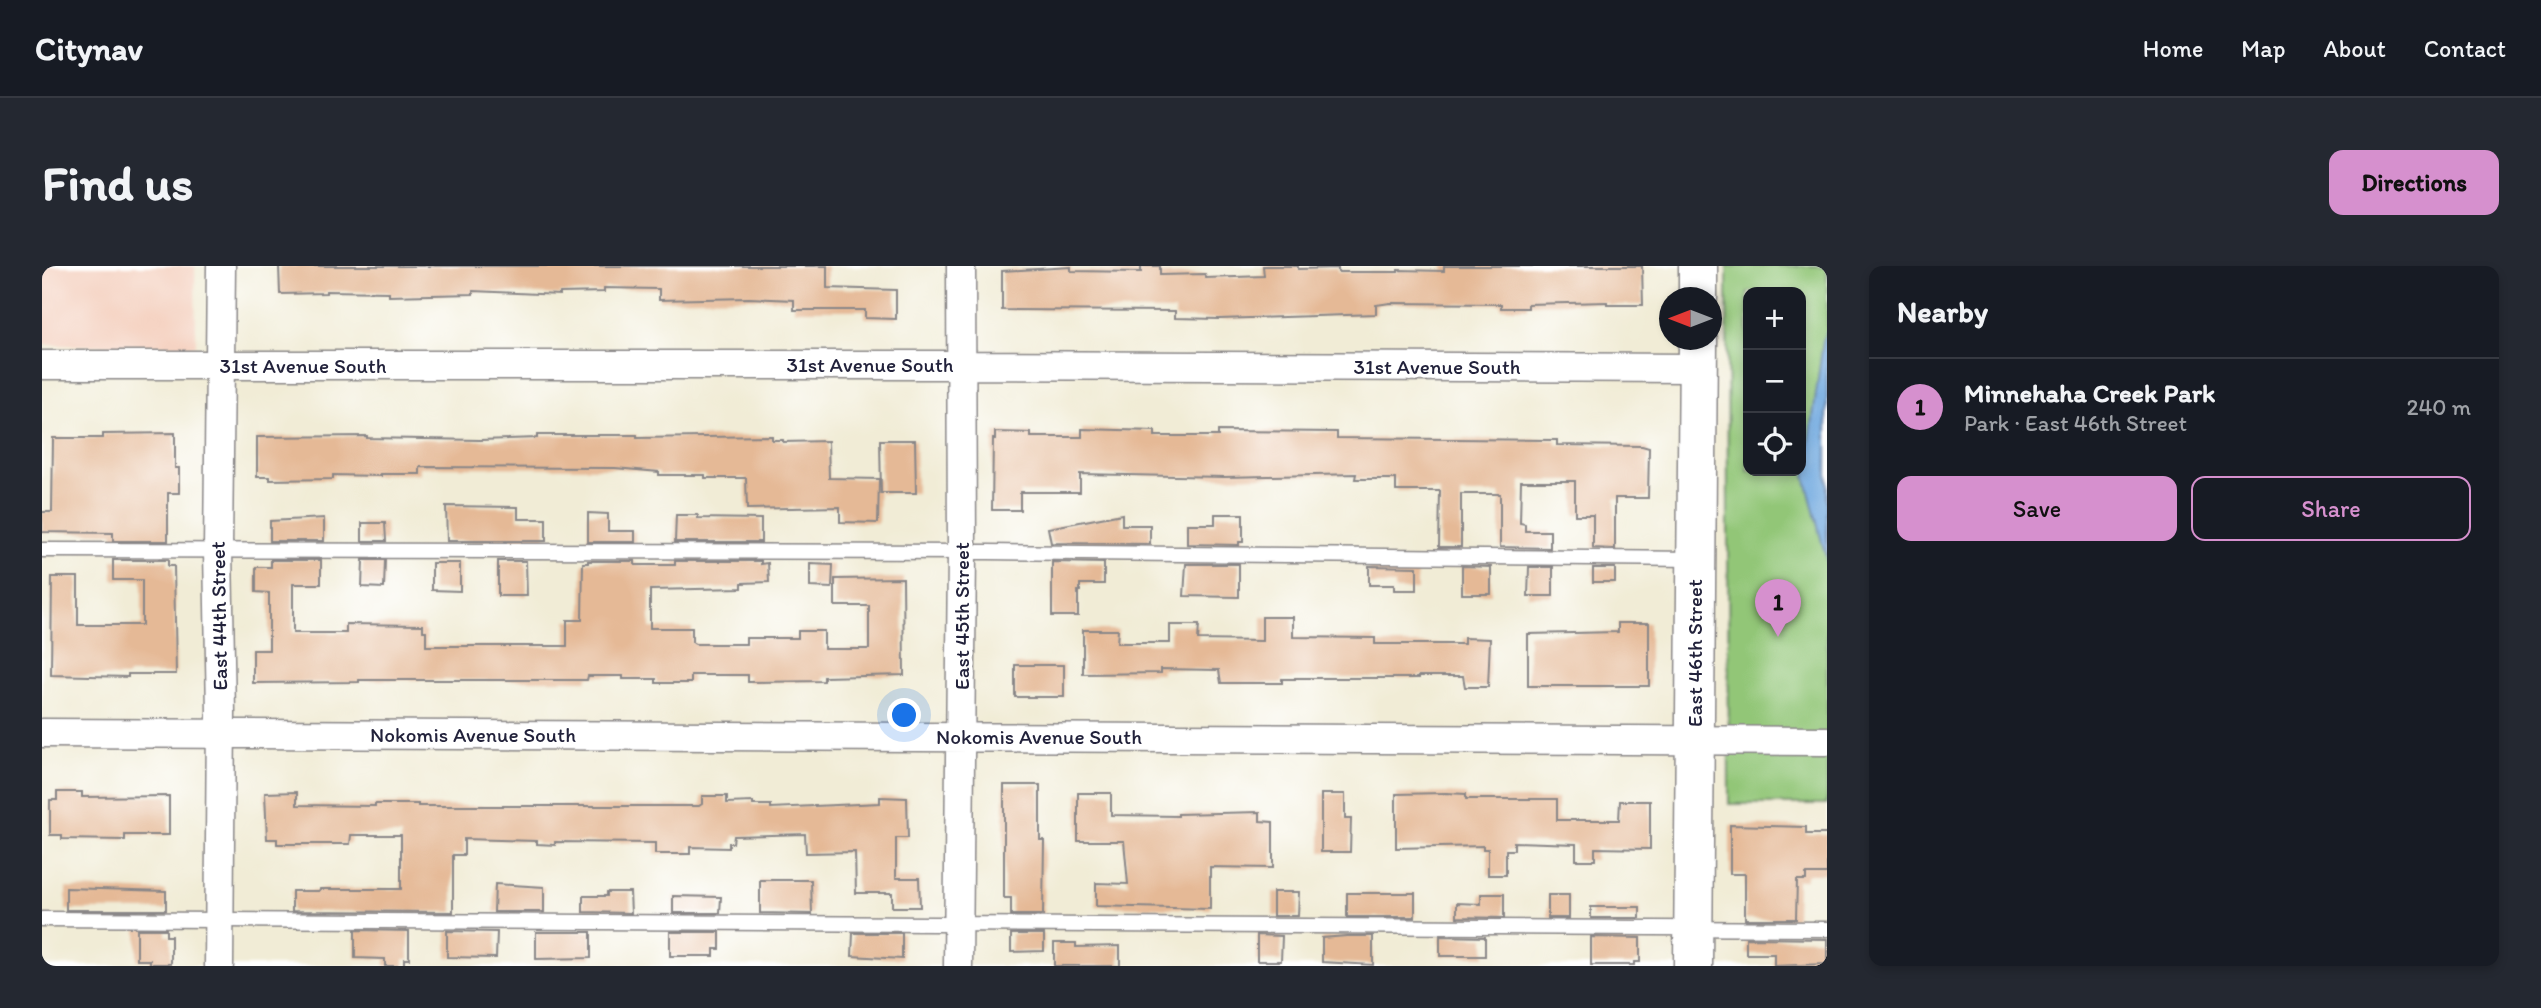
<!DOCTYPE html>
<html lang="en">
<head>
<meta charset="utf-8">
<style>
  body { margin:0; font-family:Itim,sans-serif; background:#242831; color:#f1f3f6 }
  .controls { position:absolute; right:21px; top:21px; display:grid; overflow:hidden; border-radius:14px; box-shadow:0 4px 10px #0003 }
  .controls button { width:63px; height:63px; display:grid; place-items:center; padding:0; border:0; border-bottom:2px solid #363941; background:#171b24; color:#f1f3f6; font:35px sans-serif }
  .compass { position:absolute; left:1617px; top:21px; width:63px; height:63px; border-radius:50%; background:#171b24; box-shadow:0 4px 10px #0003; rotate:270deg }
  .you { position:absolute; left:863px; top:450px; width:24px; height:24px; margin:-18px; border:5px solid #fff; border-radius:50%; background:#1a73e8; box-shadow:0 0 0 10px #1a73e833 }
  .badge { display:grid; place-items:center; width:46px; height:46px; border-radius:50%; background:#d690ce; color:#111; font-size:23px; font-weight:700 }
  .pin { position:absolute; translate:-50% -58px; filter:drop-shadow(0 2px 4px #0008) }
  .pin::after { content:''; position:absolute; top:37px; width:24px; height:21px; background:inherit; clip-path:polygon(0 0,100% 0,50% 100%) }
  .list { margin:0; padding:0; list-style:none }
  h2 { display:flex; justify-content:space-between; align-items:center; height:91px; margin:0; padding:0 28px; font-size:30px }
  h2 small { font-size:23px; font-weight:400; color:#9ea1a6 }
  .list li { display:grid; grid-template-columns:46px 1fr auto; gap:21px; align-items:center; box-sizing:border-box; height:98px; padding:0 28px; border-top:2px solid #363941 }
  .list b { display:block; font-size:26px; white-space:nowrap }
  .list p { margin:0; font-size:23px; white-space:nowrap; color:#9ea1a6 }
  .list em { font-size:23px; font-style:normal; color:#9ea1a6 }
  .actions { display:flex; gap:14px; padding:21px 28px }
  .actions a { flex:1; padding:16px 0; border:2px solid #d690ce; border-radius:14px; text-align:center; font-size:24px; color:#d690ce }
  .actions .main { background:#d690ce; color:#111 }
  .icon { flex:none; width:38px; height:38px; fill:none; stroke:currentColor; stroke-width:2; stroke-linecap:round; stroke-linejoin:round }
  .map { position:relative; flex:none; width:1785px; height:700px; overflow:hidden; border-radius:14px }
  header { display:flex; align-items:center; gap:42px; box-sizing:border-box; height:98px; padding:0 35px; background:#171b24; border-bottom:2px solid #363941 }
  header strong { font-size:33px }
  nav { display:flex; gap:38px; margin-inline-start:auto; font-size:24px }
  .intro { display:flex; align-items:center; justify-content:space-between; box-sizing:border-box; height:168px; padding:0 42px }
  h1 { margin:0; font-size:49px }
  .button { padding:18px 32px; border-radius:14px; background:#d690ce; color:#111; font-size:24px; font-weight:700 }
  main { display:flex; gap:42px; padding:0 42px }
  aside { flex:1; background:#171b24; border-radius:14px; box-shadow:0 4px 10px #0003 }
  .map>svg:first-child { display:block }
</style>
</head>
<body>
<header>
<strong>Citynav</strong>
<nav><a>Home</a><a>Map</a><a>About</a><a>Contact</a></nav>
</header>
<div class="intro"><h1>Find us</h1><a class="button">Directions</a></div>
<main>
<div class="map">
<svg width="1785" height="700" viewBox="0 0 1785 700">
  <rect width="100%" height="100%" fill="#fff"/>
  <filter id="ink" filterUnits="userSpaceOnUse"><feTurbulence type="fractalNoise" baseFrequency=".0143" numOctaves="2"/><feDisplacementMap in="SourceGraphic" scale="14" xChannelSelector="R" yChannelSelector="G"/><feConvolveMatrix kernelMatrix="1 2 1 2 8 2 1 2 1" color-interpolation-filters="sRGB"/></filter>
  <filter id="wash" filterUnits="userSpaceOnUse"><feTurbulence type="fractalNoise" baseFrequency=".00686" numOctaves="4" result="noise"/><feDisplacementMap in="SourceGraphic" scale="28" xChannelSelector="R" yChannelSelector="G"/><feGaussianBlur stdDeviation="1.57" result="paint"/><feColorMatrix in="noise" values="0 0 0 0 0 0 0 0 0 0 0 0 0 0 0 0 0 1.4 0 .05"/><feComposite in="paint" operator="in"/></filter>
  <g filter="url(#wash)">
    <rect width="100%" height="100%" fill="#f1ecd6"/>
    <path fill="#f5d3c2" d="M0,0H153L154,80L0,79Z"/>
    <path fill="#92c677" stroke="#5a7459" stroke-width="2" fill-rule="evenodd" d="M1685,0H1785V538H1687ZM1706,26H1759V205H1706Z"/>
    <path fill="#6ea7de" stroke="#48648c" stroke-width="2" d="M1785,64V296L1763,210L1781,75Z"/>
    <g id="blocks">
      <path fill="#e5b996" d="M237,0H785V22L854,24V53L823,52V44H752V34L707,32L617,34V23L562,22V26L518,27V29L431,25V28L347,30V26L284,25V27L238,28Z
        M1099,0H1118V9L1163,8L1164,12L1222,10L1221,0H1256V3L1296,2V6H1356V4L1402,5V0H1600L1601,39H1565V36L1486,38V42H1459V38L1348,37L1334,39V48L1177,53L1133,52V45L960,44V5L1029,1V5L1099,6Z
        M1040,163L1113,165V170H1176V165L1295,166V172L1515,174V179L1600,180L1607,182L1606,232H1573V283L1551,282V249H1533V215H1479L1478,257L1483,258V265H1508V282L1458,281V228H1419V281H1397L1398,225H1354V213H1313L1314,208L1182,211L1038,208V226H978V244H950L951,173H953V166L989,167V171H1040Z
        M133,167V202H137V227H126V275H71V267L0,266V246H10L11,172H61V168Z
        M495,169H595V172L730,170V174H741V176L786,175L787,212L837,213L836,257L798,256V241L705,243L704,212H663V209H617V206L573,202L378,201V208H339V210L291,209V213L228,214V211H215V171L325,170V172L438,174L495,172Z
        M838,174H873L874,227H839Z
        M404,240L476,241V253H504V275H405Z
        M546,247L566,248V265H593V276H546Z
        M1080,248V259H1108V278L1009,277L1006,262Z
        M1173,248H1201V276H1197V279L1145,278V258H1173Z
        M634,249H656V252L719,253V276H633Z
        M282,252V275H228V255Z
        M320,257H343L344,275H320Z
        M71,294H126V300H132L134,408H86V411L9,409L10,311H36V359H100V314H71Z
        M229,294H279V318H251V367H304V358L381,359V365H384V380H525V354H540L541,297H546V295H593V299H633V295H719V298L726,297L727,316L700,317V322L608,324V362H650V376L653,378H704V372H756V365H782V383H827V340H793V313L861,312L862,409L782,411V415L706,416V409H649V417H614V413H581V410H546L545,414H317V416L211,417V384H227V327L214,326V301H229Z
        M321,294H343L342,322L320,321Z
        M456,295H484L485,330H456Z
        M1010,296L1062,297V318H1038V325H1036V350H1010Z
        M390,297H418V325L390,324Z
        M768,298L791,299L790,322L768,321Z
        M1144,298H1197V331L1142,330Z
        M1327,300L1375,301V324H1352V319H1327Z
        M1420,300L1449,301V328H1420Z
        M1487,301H1511V330H1486Z
        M1551,302H1573V316H1551Z
        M1220,351H1251V371L1333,372V378H1422V372L1448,373L1446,421H1423L1421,410H1377V412H1253V413H1240V417H1179L1177,404L1119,403V407L1041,408V364H1076L1075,377H1128V359H1157L1156,374L1220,375Z
        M1576,357H1607V420H1486V368L1576,366Z
        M973,399H1022V431H973Z
        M962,519H998V574H1002L1001,649H969V632H962Z
        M15,526H40V531L127,530V569H83V574L20,573V569H8V534H15Z
        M255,526V539L333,540V538H376V540H657L660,538V530H685V537L711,536V539H729V542L838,537V531L865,532L866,572H854V612H877L878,641H850V627H814L813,586L764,587L763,568L692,570L691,577H687V582L648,581V588H613V577L513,576V579L495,578V575L422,573V589H411V646L250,645V625H277L278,623H359V569H309L308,578H235V573H225L223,527Z
        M1036,527H1069V549L1136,550V548L1218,546V555L1231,556V602L1168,601V643L1054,640V617L1086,618L1082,575H1036Z
        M1404,527L1424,528V533H1515V554H1577L1578,535H1608V583L1553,582V594H1534V578L1472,576V584H1464V609H1446V583H1441V580L1354,582V528Z
        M1279,528H1303V553H1309L1308,586H1279Z
        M1688,559L1764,561V568H1785V608H1764V614H1755L1754,653H1703V608H1688Z
        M718,614H769L770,648L718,647Z
        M453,618L502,621V646H452Z
        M24,622L124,625V644H24Z
        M565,626H588L589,647L541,646V630H565Z
        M1231,626H1257L1256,650H1231Z
        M1305,627H1373V651H1305Z
        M1439,628H1462V652L1415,651V637L1439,638Z
        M1506,629H1527V652H1506Z
        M631,630L679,631L678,647H631Z
        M1549,641H1598V652H1549Z
        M95,663H124V670H129V698H108V694H95Z
        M313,664L367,665V693H362V700H343V693L313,692Z
        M405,665L455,666L454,692L405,691Z
        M494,666H549V692L494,693Z
        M628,666H678V683H672V690H628Z
        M811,667H860V693L810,690Z
        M969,668H1002V685L969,686Z
        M1215,669L1240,670L1239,695H1215Z
        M1305,670H1331V699L1280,696V672Z
        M1398,670L1443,671V690H1398Z
        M1549,671L1598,672V696H1592V699H1549Z
        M1704,672L1785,673V698L1732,700V688H1704Z
        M1012,677H1034V681L1078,680V700H1012Z"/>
    </g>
  </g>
  <g filter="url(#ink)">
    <use href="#blocks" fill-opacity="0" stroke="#8a8788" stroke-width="2"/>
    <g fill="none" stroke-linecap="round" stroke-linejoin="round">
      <defs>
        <path id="lane" d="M0,284L946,286L1654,293
          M0,653L1785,663"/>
        <path id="street" d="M0,99H920L1656,102
          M0,467L1785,475
          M177,700L179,447L176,284L179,0
          M916,700L920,287L919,0"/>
        <path id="secondary" d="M1656,32V0
          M1651,700L1656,74"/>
      </defs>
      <use href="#lane" stroke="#8a8788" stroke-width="17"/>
      <use href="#street" stroke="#8a8788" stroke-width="31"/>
      <use href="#secondary" stroke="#8a8788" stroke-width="41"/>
      <use href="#lane" stroke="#fff" stroke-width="14"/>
      <use href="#street" stroke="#fff" stroke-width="28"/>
      <use href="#secondary" stroke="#fff" stroke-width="38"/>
    </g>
  </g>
  <g text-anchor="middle" stroke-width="7" stroke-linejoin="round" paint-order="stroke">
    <g font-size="21" fill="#22223b" stroke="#fff">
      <text x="828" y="106">31st Avenue South</text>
      <text x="261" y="107">31st Avenue South</text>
      <text x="1395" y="108">31st Avenue South</text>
      <text transform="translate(177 350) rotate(-91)" y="7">East 44th Street</text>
      <text transform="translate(920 350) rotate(-90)" y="7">East 45th Street</text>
      <text transform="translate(1653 387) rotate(-90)" y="7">East 46th Street</text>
      <text x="431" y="476">Nokomis Avenue South</text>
      <text x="997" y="478">Nokomis Avenue South</text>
    </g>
  </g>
</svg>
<div class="controls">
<button>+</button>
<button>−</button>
<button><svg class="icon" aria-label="locate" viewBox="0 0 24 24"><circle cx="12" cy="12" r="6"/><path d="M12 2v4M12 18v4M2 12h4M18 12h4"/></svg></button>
</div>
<svg class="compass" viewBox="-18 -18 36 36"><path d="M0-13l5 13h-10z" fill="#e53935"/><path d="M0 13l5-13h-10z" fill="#9ea1a6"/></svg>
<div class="you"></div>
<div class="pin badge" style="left:1736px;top:371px">1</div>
</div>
<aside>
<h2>Nearby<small></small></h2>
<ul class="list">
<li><span class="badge">1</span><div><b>Minnehaha Creek Park</b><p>Park · East 46th Street</p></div><em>240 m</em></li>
</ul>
<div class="actions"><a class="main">Save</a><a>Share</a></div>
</aside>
</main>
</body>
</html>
